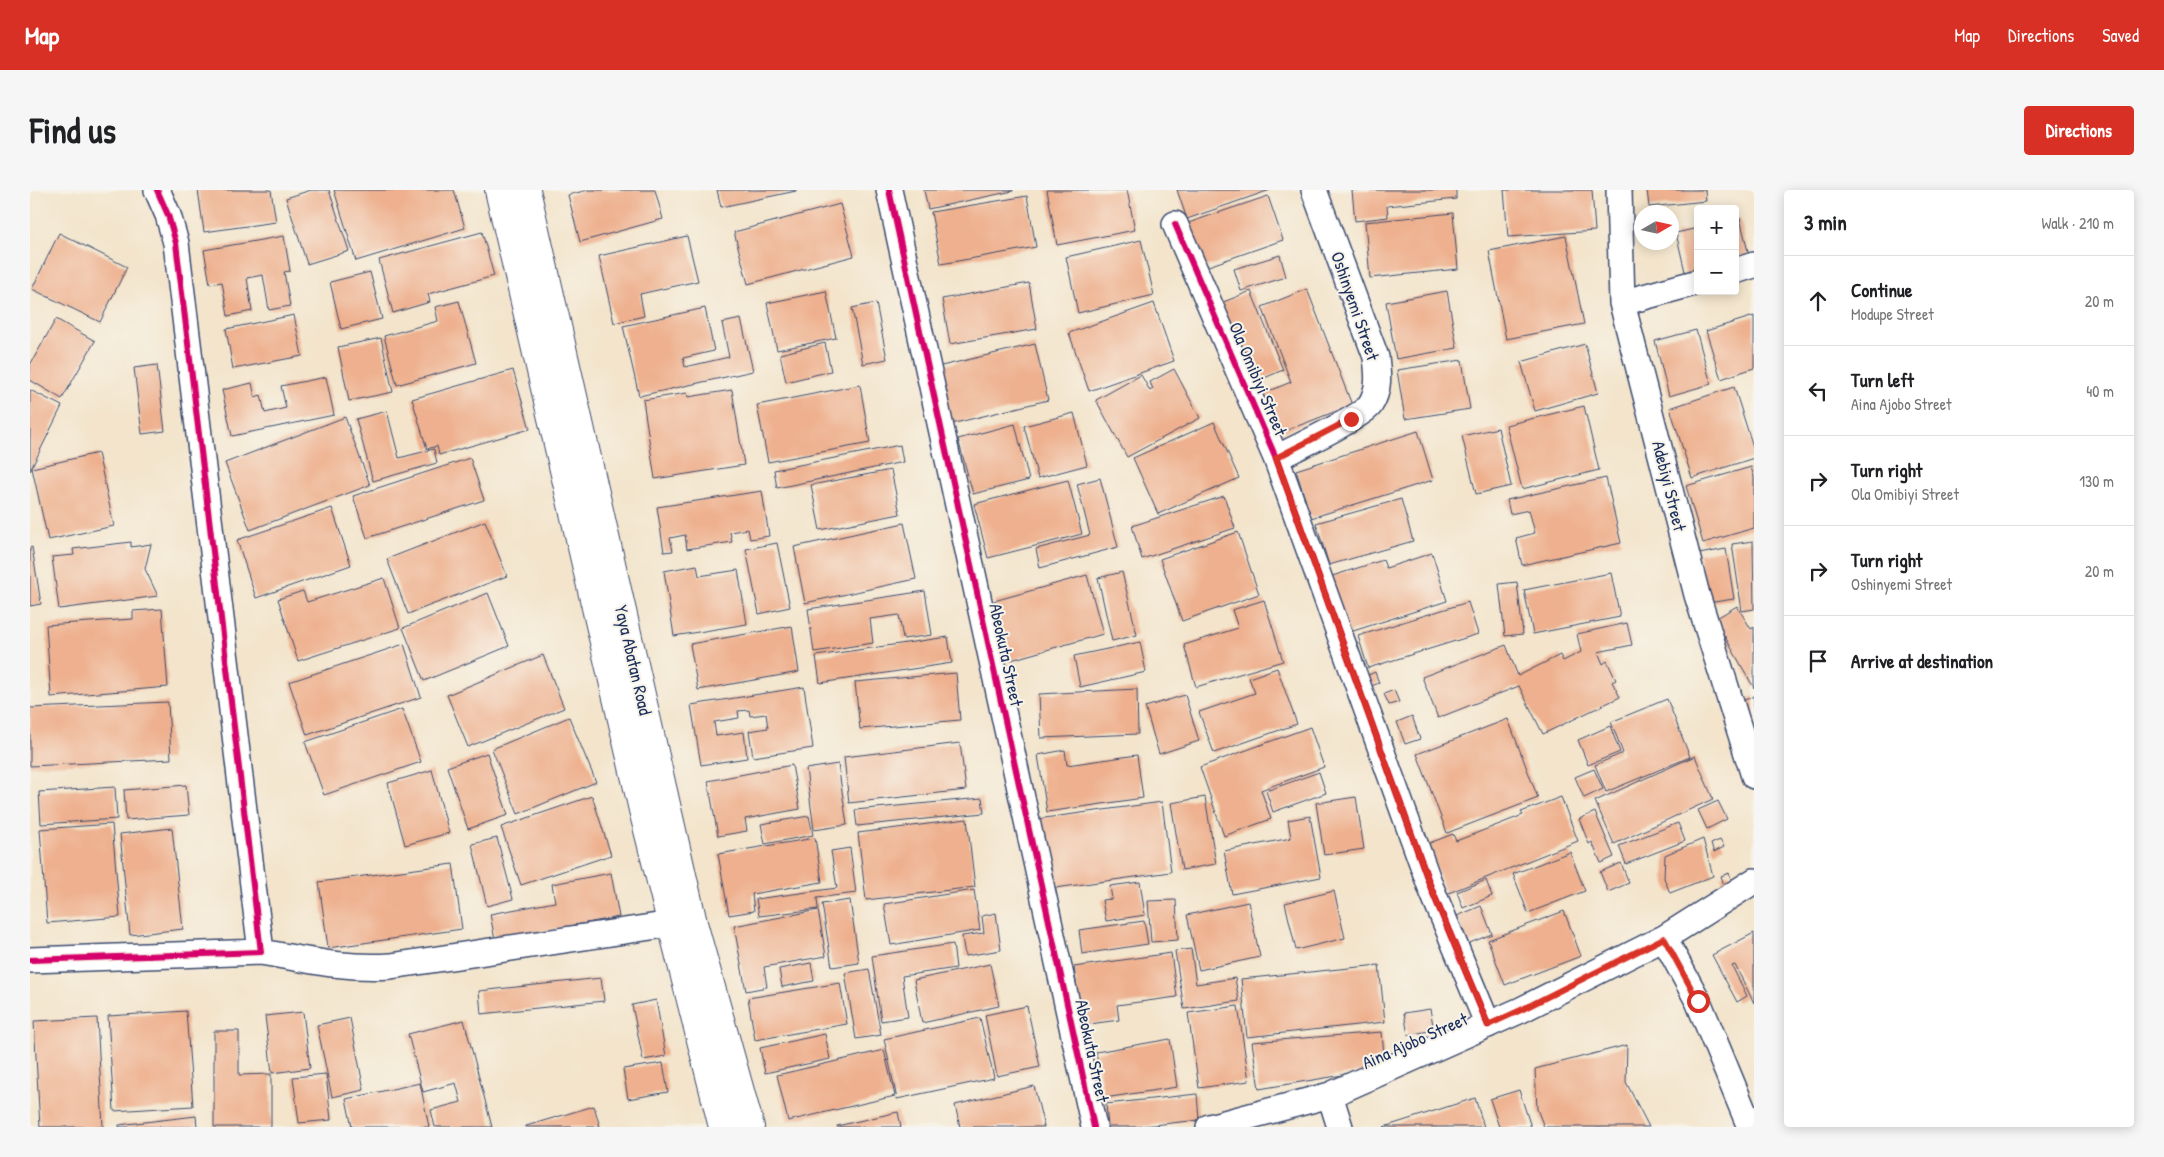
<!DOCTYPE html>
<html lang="en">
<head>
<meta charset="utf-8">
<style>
  body { margin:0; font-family:"Patrick Hand",sans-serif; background:#f6f6f6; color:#202124 }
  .controls { position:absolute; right:15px; top:15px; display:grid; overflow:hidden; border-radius:5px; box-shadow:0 2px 12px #0003 }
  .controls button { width:45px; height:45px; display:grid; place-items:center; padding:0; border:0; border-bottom:1px solid #e0e0e0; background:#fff; color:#202124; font:25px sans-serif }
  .compass { position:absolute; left:1604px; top:15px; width:45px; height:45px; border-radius:50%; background:#fff; box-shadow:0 2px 12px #0003; rotate:81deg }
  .stop { position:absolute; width:15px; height:15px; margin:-11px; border:4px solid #d93025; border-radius:50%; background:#fff }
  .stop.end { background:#d93025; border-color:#fff; box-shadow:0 1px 5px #0008 }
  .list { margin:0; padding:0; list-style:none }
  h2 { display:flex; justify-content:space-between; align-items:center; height:65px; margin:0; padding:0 20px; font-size:21px }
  h2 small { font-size:16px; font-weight:400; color:#757577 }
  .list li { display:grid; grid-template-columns:32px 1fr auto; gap:15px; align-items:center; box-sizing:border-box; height:90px; padding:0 20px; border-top:1px solid #e0e0e0 }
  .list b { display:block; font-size:19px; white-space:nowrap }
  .list p { margin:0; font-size:16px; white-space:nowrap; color:#757577 }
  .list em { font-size:16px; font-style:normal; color:#757577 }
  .icon { flex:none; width:28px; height:28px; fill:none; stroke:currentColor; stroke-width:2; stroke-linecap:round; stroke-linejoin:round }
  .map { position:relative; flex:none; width:1724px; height:937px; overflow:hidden; border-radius:5px }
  header { display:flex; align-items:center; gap:30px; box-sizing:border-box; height:70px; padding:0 25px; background:#d93025; color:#fff }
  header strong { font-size:24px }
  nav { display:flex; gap:28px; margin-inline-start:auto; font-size:18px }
  .intro { display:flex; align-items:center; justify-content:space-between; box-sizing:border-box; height:120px; padding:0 30px }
  h1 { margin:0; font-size:35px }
  .button { padding:12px 22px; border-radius:5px; background:#d93025; color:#fff; font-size:18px; font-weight:700 }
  main { display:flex; gap:30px; padding:0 30px }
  aside { flex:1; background:#fff; border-radius:5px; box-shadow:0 2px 12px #0003 }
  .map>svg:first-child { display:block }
</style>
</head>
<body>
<header>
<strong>Map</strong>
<nav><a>Map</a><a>Directions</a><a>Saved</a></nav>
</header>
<div class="intro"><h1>Find us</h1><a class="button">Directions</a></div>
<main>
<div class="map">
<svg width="1724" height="937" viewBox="0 0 1724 937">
  <rect width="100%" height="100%" fill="#f7f3e8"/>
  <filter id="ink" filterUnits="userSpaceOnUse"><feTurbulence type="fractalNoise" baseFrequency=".02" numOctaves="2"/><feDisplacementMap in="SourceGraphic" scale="10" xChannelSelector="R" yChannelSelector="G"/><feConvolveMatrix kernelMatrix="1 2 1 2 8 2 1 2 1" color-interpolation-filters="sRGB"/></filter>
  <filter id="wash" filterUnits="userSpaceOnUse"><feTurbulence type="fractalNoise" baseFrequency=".0096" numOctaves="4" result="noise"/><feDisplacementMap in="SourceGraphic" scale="20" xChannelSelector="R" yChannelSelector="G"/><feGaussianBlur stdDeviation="1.12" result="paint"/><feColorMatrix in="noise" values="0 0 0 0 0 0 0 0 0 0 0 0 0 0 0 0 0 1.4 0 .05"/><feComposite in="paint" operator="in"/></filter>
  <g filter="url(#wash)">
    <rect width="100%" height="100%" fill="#f3e4cb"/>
    <g id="blocks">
      <path fill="#eeb08e" d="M168,0H241L246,32L174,42Z
        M281,0H299L319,61L277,74L256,8Z
        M304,0H424L435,38L326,71Z
        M558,0H625L633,29L550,52L538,5Z
        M687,0H766V1L691,17Z
        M894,0H983V1L898,19Z
        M1017,0H1097L1105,40L1027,55Z
        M1147,0H1240L1157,29Z
        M1322,0H1426V9L1357,16L1358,27L1325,31Z
        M1474,0H1562L1565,41L1478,47Z
        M1617,0H1675L1676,11L1619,17Z
        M997,6L1006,57L911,74L901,22Z
        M1238,6L1253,50L1170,79L1155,34Z
        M810,14L824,66L718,94L704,42Z
        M1423,23L1428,79L1340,88L1335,32Z
        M1710,28L1720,70L1705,74V29Z
        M1668,38V83L1656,86L1646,43Z
        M452,42L464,86L398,104L400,112L363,123L349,70Z
        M29,43L97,77L70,132L2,99Z
        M254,46L260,81L254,82L260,116L239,120L233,85L217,88L222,121L198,126L192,92L180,94L174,60Z
        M657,46L668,91L610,104L614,126L584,133L569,66Z
        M1536,46L1554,134L1476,149L1459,61Z
        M1111,50L1124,105L1048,123L1036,67Z
        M1250,65L1256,87L1211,101L1204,79Z
        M340,82L352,129L311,139L300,92Z
        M999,93L1007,139L920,154L912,109Z
        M1277,99L1322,215L1242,246L1227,206L1261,192L1232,117Z
        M796,101L806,148L747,160L737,113Z
        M1221,101L1253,180L1218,195L1186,115Z
        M1417,101L1427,158L1366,169L1356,112Z
        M429,111L446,173L367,195L354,146L408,131L405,117Z
        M846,113L857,169L833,174L822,118Z
        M1124,113L1144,171L1059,201L1039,143Z
        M675,118L684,161L653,168L655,177L699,167L692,133L711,129L723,181L609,206L593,136Z
        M264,125L272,166L203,179L196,139Z
        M1724,126V178L1691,189L1676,141Z
        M26,129L65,151L32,209L0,190V175Z
        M1666,140L1681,194L1639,206L1625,151Z
        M351,148L363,202L319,211L308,157Z
        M795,153L801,181L756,192L750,164Z
        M1005,154L1018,210L921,234L907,177Z
        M1555,154L1568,203L1505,221L1491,172Z
        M1432,170L1440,219L1375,229L1367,180Z
        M127,175L135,241L112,244L104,178Z
        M1144,179L1170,228L1097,267L1066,210L1111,185L1120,201L1123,199L1120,192Z
        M483,180L500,239L409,265L407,256L397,259L382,209Z
        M296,187L304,225L202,246L192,200L222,193L225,207L231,205L235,223L256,218L251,196Z
        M830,195L840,253L738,272L727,215Z
        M1704,197L1724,260V268L1662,288L1640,218Z
        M0,200L32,216L0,281Z
        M702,200L714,275L625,289L613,210L657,203L658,207Z
        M1554,216L1569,280L1492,299L1476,235Z
        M357,221L369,268L404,259L407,273L343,291L326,229Z
        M1044,223L1057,275L1008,288L994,236Z
        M315,227L340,295L220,340L195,273Z
        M1184,232L1209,288L1128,324L1103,268Z
        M985,234L999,290L943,304L928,249Z
        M1468,238L1481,296L1446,304L1432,246Z
        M1388,241L1403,290L1281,328L1266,280Z
        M870,255L873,272L747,298L744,280Z
        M68,263L84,336L18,350L2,278Z
        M440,268L454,310L337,348L323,306Z
        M1721,277L1724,287V338L1673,353L1656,296Z
        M861,280L870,324L790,340L781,295Z
        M1070,288L1088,357L1010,378L1006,359L1060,345L1047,294Z
        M1576,288L1591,353L1492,375L1486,348L1505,343L1499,320L1480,324L1477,310Z
        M1038,290L1052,344L958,368L944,314Z
        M732,301L739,346L720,349L718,339L700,342L702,352L657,359L655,345L640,348L643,361L634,362L627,317Z
        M1194,306L1205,338L1112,369L1102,336Z
        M1371,309L1383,351L1299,375L1286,333Z
        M302,318L321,375L226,408L207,350Z
        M455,331L477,386L378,424L357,369Z
        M874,333L886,389L775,413L764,357Z
        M1208,342L1229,404L1152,431L1130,369Z
        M1723,351L1724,419L1712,421L1702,354Z
        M101,352V357L121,354L115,379L128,406L29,419L22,367L44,365L43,359Z
        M747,353L760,417L729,424L716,359Z
        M2,357L11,414L0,416V358Z
        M1696,359L1704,409L1677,413L1669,364Z
        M1402,363L1417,411L1317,443L1299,387L1353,370L1356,378Z
        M667,375L669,386L708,380L717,434L644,446L634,381Z
        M1092,382L1107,445L1082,451L1068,388Z
        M1581,383L1590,427L1503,444L1494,400Z
        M1057,385L1073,444L981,470L964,411Z
        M354,388L370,438L268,471L248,409L273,401L277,412Z
        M1487,392L1493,444L1475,446L1469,394Z
        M895,401L902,445L873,449L869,425L840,429L843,453L784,462L778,419Z
        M458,403L479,456L394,491L373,438Z
        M1234,410L1253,471L1166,497L1154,455L1208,438L1202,420Z
        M1438,412L1448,444L1338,478L1328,446Z
        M1707,416L1721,439L1724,437V498L1685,429Z
        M132,419L138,497L21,507L16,435L103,429V421Z
        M1597,433L1602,455L1568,462L1573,474L1577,471L1586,490L1582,492L1590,507L1513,544L1489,496L1408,528L1392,487L1476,455L1488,486L1530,465L1533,471L1551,462L1547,444Z
        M762,436L769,482L668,500L660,454Z
        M918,447L922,473L790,493L786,466Z
        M1110,452L1116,482L1050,497L1044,466Z
        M374,454L391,507L277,545L259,492Z
        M513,465L534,518L438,557L417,505Z
        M1247,478L1267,534L1184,563L1169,522L1225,503L1219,488Z
        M1345,482L1349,493L1334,499L1330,489Z
        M926,483L930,530L830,539L825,492Z
        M774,497L783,558L723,567L719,541L738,538L736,524L720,526L719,520L708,521L709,528L684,532L686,546L714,542L717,568L671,575L661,515Z
        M1107,499L1108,544L1011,548L1009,504Z
        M1364,500L1369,512L1359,515L1354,504Z
        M1155,505L1169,551L1129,564L1115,517Z
        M1724,506V542L1714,548L1706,514Z
        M1637,509L1660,567L1576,602L1565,575L1593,563L1581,532Z
        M138,512L141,569L0,576V518Z
        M372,519L391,572L294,605L275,552Z
        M1382,526L1390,549L1375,554L1367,532Z
        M539,527L566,592L488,624L462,559Z
        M1478,529L1508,608L1417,643L1387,564Z
        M1580,536L1590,562L1558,575L1548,550Z
        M1280,537L1294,577L1231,600L1241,629L1194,646L1170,577Z
        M930,553L936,600L819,613L814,567Z
        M1035,560L1037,575L1107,565L1113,608L1017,622L1008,565Z
        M457,563L478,625L438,639L417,577Z
        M1665,566L1683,609L1584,654L1565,611Z
        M808,574L817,635L784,640L776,579Z
        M762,575L770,619L715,629L717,641L688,646L678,591Z
        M1564,579L1573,599L1554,608L1545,587Z
        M402,580L419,643L375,655L358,593Z
        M1289,582L1296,603L1243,622L1236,601Z
        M156,595L159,625L96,630L94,600Z
        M85,597L87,629L11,634L9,602Z
        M562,606L581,665L491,695L471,637Z
        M1175,607L1186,674L1152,680L1141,613Z
        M1326,607L1334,659L1294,665L1286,613Z
        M1531,607L1548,651L1416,704L1397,654L1423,644L1426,651L1493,625L1491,622Z
        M952,608L954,623L827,636L825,620Z
        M1688,611L1697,629L1677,639L1668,620Z
        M1132,612L1141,682L1018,699L1007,629Z
        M1565,622L1584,667L1571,673L1562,652L1559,654L1549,629Z
        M779,626L783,645L735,654L731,634Z
        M1280,626L1291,687L1202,704L1194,661L1261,648L1258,630Z
        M937,629L945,697L836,710L828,643Z
        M1648,633L1655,651L1596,674L1589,656Z
        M82,634L90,727L17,733L10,639Z
        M142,638L153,739L100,745L90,644Z
        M467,648L483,709L457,716L442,654Z
        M785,648L792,692L722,704L724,721L699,725L688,664Z
        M1673,649L1683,686L1640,703L1634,688L1635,665Z
        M1690,650L1694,657L1684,662L1681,654Z
        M820,658L826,703L787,708L788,719L729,726L726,709L807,698L801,661Z
        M1540,662L1555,701L1498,723L1483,684Z
        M1591,673L1599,693L1578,702L1570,682Z
        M423,674L432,739L298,758L289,692Z
        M581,683L589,727L465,750L460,724L525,712L522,694Z
        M1699,683L1705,702L1697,704L1691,686Z
        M1456,690L1462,706L1433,718L1427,702Z
        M1110,692L1115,725L1076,731L1072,710L1082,709L1080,696Z
        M944,700L950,740L861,755L854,714Z
        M1304,701L1315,748L1266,760L1255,713Z
        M820,710L829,773L802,777L792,714Z
        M1146,710L1148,750L1121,752L1118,711Z
        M1218,712L1230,767L1169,780L1157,725Z
        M1451,716L1462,744L1437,754L1427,726Z
        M788,720L796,766L734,777L737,797L716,801L704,736Z
        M1534,721L1551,766L1475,795L1458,750Z
        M966,723L971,760L935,766L932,746L954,743L952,726Z
        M1114,731L1118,754L1052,764L1049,740Z
        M1724,743V813L1705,775L1702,776L1717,806L1707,812L1682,765Z
        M923,754L926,778L872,786L878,827L851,831L842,766Z
        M1161,759L1166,794L1205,788L1209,811L1154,819L1145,761Z
        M1141,763L1147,807L1087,815L1089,830L1052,835L1044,777Z
        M781,773L784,791L752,797L749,779Z
        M960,774L969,816L892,833L884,790Z
        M1349,775L1355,832L1217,847L1211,789Z
        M839,779L851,845L826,849L815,783Z
        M571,788L574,811L451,824L449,801Z
        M810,793L817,834L725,850L718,808Z
        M626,810L636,866L613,870L602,815Z
        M997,816L1010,877L967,886L955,825Z
        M1208,816L1219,891L1169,898L1158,823Z
        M1400,819L1404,840L1378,845L1374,823Z
        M156,821L163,916L84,921L78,826Z
        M273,822L280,878L242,883L235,826Z
        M67,828L73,937H10L4,831Z
        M320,828L334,900L302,907L287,835Z
        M950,828L964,888L867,909L854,849Z
        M434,830L462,937H405L401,920L431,912L426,893L393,902L378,844Z
        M184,841H209V885L241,884V937H184Z
        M1352,842L1355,878L1229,899L1222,852Z
        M795,844L800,869L735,883L730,858Z
        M1140,849L1147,897L1074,908L1066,862Z
        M1597,855L1596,892L1619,937H1514L1507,919L1505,879Z
        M854,860L865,906L758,931L747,885Z
        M633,873L638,902L598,909L593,879Z
        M296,884L301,930L269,933L263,887Z
        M390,893L399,937H322L316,909Z
        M1004,896L1014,937H930L925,915Z
        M1489,900L1501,937H1469L1460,909Z
        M1167,904L1169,930L1105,937H1078L1076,914Z
        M1445,908L1454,937H1354Z
        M564,916L570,937H496V936Z
        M868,922L871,937H807V936Z
        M166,926L167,937H89V935Z"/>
    </g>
  </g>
  <g filter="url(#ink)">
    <use href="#blocks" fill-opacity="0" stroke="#3b4a6e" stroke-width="1"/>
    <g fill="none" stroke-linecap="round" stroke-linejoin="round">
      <defs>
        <path id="street" d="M859,0L1064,937
          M1589,0L1592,113L1667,405L1724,586
          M1145,34L1246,268L1401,698L1458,835
          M1705,81L1724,75
          M1592,113L1668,92
          M1246,268C1262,260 1333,226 1340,215C1350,200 1348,184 1346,167L1284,0
          M1634,748L1668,811L1720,937
          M231,762C277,770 315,779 361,776L641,734
          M0,770L231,762L146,53L138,25L127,0
          M1300,905L1310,937
          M1179,937L1300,905L1491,820L1634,748L1724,691"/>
        <path id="secondary" d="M469,0L614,624L693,937
          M496,0L663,733L720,937"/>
      </defs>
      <use href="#street" stroke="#3b4a6e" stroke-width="28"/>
      <use href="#secondary" stroke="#3b4a6e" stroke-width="30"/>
      <use href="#street" stroke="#fff" stroke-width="25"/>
      <use href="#secondary" stroke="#fff" stroke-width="28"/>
      <defs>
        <path id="cycleway" d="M859,0L1064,937
          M1145,34L1246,268L1401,698L1458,835
          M0,770L231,762L146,53L138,25L127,0"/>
      </defs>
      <use href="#cycleway" stroke="#f7f3e8" stroke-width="9"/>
      <use href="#cycleway" stroke="#d6006c" stroke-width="6"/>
    </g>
  </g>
  <g fill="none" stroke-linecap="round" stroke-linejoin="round" filter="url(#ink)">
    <path stroke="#d93025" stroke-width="6" d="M1321,229L1246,268L1401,698L1458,835L1491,820L1634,748L1668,811"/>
  </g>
  <g text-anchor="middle" stroke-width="4" stroke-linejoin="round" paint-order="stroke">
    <g font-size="18" fill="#1b2f5e" stroke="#f7f3e8">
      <text transform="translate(1325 116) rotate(71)" y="6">Oshinyemi Street</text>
      <text transform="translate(1228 189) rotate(67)" y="6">Ola Omibiyi Street</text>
      <text transform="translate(1639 296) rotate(76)" y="6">Adebiyi Street</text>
      <text transform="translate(976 465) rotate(78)" y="6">Abeokuta Street</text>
      <text transform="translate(603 470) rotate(77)" y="6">Yaya Abatan Road</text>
      <text transform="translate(1385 851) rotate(-24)" y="6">Aina Ajobo Street</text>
      <text transform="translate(1062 861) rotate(78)" y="6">Abeokuta Street</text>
    </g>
  </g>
</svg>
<div class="controls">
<button>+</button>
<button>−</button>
</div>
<svg class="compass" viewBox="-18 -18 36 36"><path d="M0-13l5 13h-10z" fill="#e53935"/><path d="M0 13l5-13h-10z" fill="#757577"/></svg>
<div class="stop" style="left:1668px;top:811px"></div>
<div class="stop end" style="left:1321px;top:229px"></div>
</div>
<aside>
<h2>3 min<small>Walk · 210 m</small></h2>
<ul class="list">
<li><svg class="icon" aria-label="ahead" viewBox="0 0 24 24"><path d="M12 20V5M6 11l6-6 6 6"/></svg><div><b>Continue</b><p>Modupe Street</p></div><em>20 m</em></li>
<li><svg class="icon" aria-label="left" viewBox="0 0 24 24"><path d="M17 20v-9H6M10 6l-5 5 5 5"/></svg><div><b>Turn left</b><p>Aina Ajobo Street</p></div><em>40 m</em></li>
<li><svg class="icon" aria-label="right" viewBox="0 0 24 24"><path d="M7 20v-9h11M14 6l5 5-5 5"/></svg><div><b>Turn right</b><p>Ola Omibiyi Street</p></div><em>130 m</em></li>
<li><svg class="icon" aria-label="right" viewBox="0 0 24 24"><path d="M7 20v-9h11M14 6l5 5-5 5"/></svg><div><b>Turn right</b><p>Oshinyemi Street</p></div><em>20 m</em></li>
<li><svg class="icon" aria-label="arrive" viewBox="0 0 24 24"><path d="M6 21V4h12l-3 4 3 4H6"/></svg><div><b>Arrive at destination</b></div></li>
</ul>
</aside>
</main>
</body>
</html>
